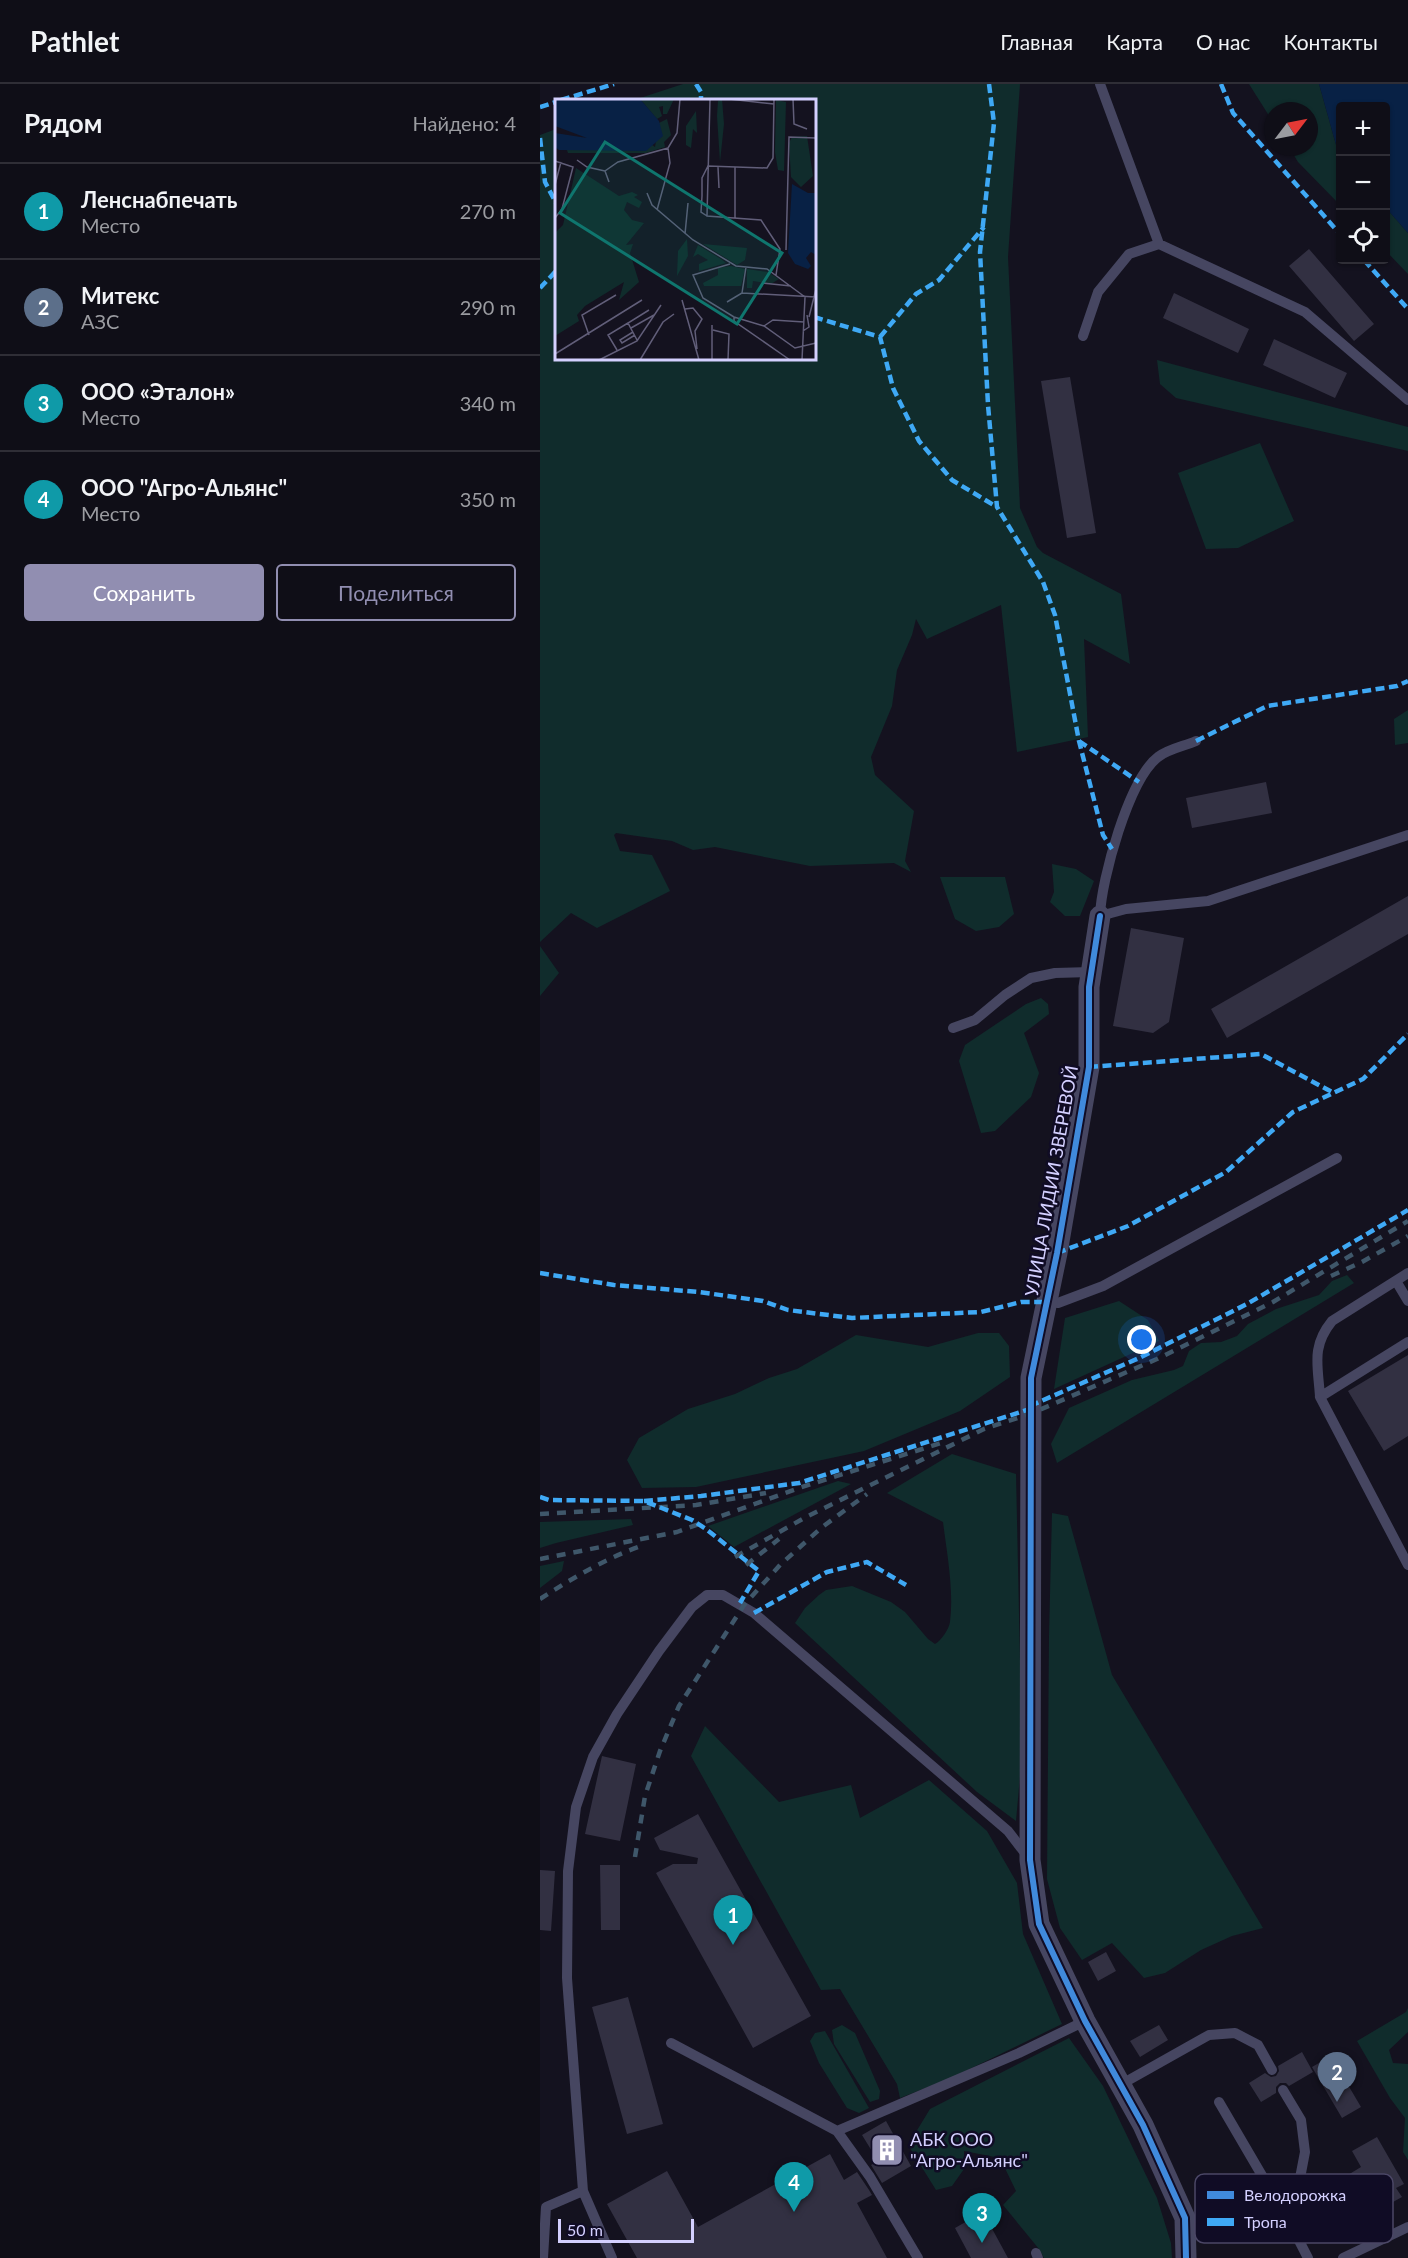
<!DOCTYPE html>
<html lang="ru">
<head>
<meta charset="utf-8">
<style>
  body { margin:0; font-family:Lato,sans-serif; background:#181720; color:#f1f3f6 }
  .controls { position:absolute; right:18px; top:18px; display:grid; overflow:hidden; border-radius:6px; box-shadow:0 2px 4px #0004 }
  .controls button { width:54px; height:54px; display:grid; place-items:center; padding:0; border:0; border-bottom:2px solid #2f2e36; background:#0f0e17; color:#f1f3f6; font:30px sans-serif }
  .compass { position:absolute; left:724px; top:18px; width:54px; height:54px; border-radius:50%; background:#0f0e17; box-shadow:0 2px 4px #0004; rotate:58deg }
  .scale { position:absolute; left:18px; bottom:15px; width:136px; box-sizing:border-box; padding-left:6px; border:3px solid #d4d0ff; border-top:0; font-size:16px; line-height:21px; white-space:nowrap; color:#d4d0ff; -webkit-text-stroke:4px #100c25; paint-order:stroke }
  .you { position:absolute; left:602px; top:1256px; width:21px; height:21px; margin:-15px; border:4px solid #fff; border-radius:50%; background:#1a73e8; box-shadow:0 0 0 9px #1a73e833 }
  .badge { display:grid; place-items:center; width:39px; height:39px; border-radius:50%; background:#918eb1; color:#fff; font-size:20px; font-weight:700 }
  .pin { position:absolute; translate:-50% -50px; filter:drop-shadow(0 2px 3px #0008) }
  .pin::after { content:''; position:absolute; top:32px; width:21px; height:18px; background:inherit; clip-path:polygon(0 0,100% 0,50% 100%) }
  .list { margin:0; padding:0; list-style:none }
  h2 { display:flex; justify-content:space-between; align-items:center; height:78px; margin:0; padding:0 24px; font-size:26px }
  h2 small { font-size:20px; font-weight:400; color:#9b9ca1 }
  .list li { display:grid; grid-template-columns:39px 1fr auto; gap:18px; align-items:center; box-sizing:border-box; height:96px; padding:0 24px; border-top:2px solid #2f2e36 }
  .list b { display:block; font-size:22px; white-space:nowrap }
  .list p { margin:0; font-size:20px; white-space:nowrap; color:#9b9ca1 }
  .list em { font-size:20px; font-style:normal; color:#9b9ca1 }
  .actions { display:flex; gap:12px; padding:18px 24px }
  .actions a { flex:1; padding:14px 0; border:2px solid #918eb1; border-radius:6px; text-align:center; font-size:21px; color:#918eb1 }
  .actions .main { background:#918eb1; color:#fff }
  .icon { flex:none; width:33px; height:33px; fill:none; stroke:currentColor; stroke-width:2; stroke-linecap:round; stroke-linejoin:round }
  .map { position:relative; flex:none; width:868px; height:2174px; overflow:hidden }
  header { display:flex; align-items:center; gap:36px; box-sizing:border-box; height:84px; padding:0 30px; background:#0f0e17; border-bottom:2px solid #2f2e36 }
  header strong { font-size:28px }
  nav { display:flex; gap:33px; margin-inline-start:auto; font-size:21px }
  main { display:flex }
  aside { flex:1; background:#0f0e17 }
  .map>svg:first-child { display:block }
</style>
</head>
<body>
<header>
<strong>Pathlet</strong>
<nav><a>Главная</a><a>Карта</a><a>О нас</a><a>Контакты</a></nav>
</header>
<main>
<aside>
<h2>Рядом<small>Найдено: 4</small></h2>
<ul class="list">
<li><span class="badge" style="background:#0f9aa8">1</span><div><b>Ленснабпечать</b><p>Место</p></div><em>270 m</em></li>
<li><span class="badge" style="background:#5c6f8a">2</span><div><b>Митекс</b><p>АЗС</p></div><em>290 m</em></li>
<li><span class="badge" style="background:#0f9aa8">3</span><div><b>ООО «Эталон»</b><p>Место</p></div><em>340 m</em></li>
<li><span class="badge" style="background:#0f9aa8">4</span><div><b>ООО &quot;Агро-Альянс&quot;</b><p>Место</p></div><em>350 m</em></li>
</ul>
<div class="actions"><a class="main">Сохранить</a><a>Поделиться</a></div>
</aside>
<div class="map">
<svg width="868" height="2174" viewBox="0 0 868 2174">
  <rect width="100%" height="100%" fill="#14121f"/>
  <path fill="#102c2c" d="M143,0H480L468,173L480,424L497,463L503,469L581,510L590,580L544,555L548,653L477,668L461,521L387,555L376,535L372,551L357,586L352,622L331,673L335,691L374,727L365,777L371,788L354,779L270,782L175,763L153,766L132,757L76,749L74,751L80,767L112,771L130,807L57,844L31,829L0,858V51L16,45V274H274V16H94Z
    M709,0H779L800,75V121L758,78L749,63H769V27H733V38Z
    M846,124L868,149V190L846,167Z
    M617,276L868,343V367L636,314L620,300Z
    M720,359L754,437L698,464L666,465L638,389Z
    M868,626V659L855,661L854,635Z
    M512,780L536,785L554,797L540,832H525L510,818L514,808Z
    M465,793L474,830L459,843L436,847L415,835L400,793Z
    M0,862L19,889L0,912Z
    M501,914L508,920L509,930L484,949L499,989L491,1013L455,1047L441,1049L419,977L425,961L486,920Z
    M807,1191L814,1199L517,1379L511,1360L529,1324L592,1296L634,1286L643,1282L649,1267L661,1259L681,1258L697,1252L708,1240L736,1225L779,1211L792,1197Z
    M579,1217L608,1236L619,1257L514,1305L525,1234Z
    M438,1249H459L469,1262L470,1293L420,1327L324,1367L156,1403L102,1404L87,1376L99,1354L148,1325L195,1310L229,1294L257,1285L316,1251L388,1263Z
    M412,1370L476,1390L482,1670L476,1737L437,1708L255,1539L265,1524L279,1511L286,1506L312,1502L351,1518L365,1528L388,1555L395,1560C401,1557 409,1545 410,1538C414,1506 407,1470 403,1438L347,1409Z
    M298,1397L311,1400L194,1463L168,1442Z
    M512,1429L528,1432L572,1591L723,1844L692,1852L661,1866L625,1889L604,1894L572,1859L542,1876L520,1844L507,1795L509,1552Z
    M91,1435L93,1441L16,1459L0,1464V1438Z
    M24,1477L22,1487L0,1504V1482Z
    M165,1642L239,1718L311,1701L320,1734L389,1696L447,1747L477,1799L483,1850L522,1940L411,1994L360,2014L357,2000L300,1905L281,1906L151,1672Z
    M868,1924V1948L849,1966L853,1979L868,1980V2076L863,2068L865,2034L850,2014L817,1957L866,1928Z
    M302,1941L315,1949L340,2007L339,2015L330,2018L294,1960L292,1946Z
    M285,1947L329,2024L319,2029L307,2024L279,1979L270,1957L275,1949Z
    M529,1954L563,2002L617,2114L631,2159L632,2174H504L499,2165L463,2121L476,2107L460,2074L424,2067V2085L412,2102L396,2106L368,2061L390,2025Z"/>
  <path fill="#082145" d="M779,0H868V149L846,124V22H800V75Z"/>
  <path fill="#323042" d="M769,165L834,240L814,257L749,182Z
    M634,209L709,245L698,269L623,234Z
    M734,255L807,289L795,314L723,281Z
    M530,293L556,449L527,454L501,297Z
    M726,698L732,729L652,744L646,714Z
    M868,812V850L687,954L671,925Z
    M591,844L644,854L629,938L613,949L573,942Z
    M868,1271V1352L844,1367L808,1307Z
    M62,1672L96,1680L80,1757L45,1750Z
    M158,1730L271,1932L213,1964L116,1789L133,1780H157L158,1774L120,1766L114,1754Z
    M60,1781H80V1846H61Z
    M0,1786L15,1787L11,1847L0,1846Z
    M566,1868L576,1887L558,1897L548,1878Z
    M88,1913L123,2040L87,2050L52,1923Z
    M619,1941L628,1956L600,1973L590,1957Z
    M762,1968L773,1988L749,2002L746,1999H740L736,2003V2009L721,2018L709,1999L725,1989L731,1993L736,1992L739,1987L738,1982Z
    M791,1972L821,2023L802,2034L772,1983Z
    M346,2037L371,2082L342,2099L331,2081L338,2077L322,2051Z
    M837,2053L864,2100L856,2104L862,2113L844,2123L841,2118L790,2148L770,2114L821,2083L812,2067Z
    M290,2070L304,2096L317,2088L329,2106L332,2111L317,2119L347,2174H97L67,2120L127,2087L158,2143Z
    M443,2128L468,2174H431L415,2144Z"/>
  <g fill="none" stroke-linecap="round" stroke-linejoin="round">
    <path stroke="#464661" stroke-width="10" d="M560,0L619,160
      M543,252L558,208L589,170L619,160L765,228L868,316
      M656,657C645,662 628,665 618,673C589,695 561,796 560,832L586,825L668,817L868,751
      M413,944L435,936L465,911L491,894L515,889L551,888
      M856,1197L868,1217
      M507,1218L518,1219L563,1202L797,1074
      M868,1258L780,1313L868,1481
      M780,1313C778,1281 771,1263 792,1237L868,1189
      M131,1959L297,2047L479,1969L545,1937
      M580,2001L669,1951L695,1949L718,1961L732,1986
      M743,2006L761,2036L765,2068L751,2141L768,2174
      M679,2018L751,2141
      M297,2047L330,2093L378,2174
      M496,2169L498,2174
      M3,2174L6,2123L43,2107
      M72,2174L43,2107L27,1894L28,1787L36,1723L53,1673L77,1630L119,1567L152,1523L167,1511H183L214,1529L468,1747L488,1773
      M803,2174L868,2143"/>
    <path stroke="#464661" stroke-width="21" d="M560,832L549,903V983L517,1169L491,1294L490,1776L499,1840L545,1937L603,2041L645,2134L646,2174"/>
    <path stroke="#3f576a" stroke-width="4.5" stroke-dasharray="9 8" stroke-linecap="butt" d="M791,1192L822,1178L868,1152
      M0,1430L156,1421L226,1409
      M195,1473L266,1433L444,1345L490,1330L617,1275L733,1218L868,1137
      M0,1475L137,1448L259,1404L401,1359
      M206,1481L239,1455
      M0,1515C33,1494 64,1475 101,1462
      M95,1773L105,1712L120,1667L139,1622L204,1521L240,1481L281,1444L327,1410"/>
    <path stroke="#3fa9f5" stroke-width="4.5" stroke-dasharray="9 4.5" stroke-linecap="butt" d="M156,0L161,8V16
      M449,0L454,39L440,168L448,321L457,423L503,498L515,531L539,657L563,751L572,765
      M681,0L693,29L800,150
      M21,16L74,0
      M0,23L16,18
      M0,54L5,98L16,119
      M824,176L868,225
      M0,204L16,187
      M274,233L340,253L353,304L379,357L412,396L457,423
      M340,253L376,210L399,196L444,143
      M539,657L599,698
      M656,657L727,622L857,602L868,597
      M549,983L721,970L792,1008
      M517,1169L588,1142L686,1088L753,1028L823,995L868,950
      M0,1189L74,1201L159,1208L223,1217L248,1226L312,1234L441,1228L481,1218H507
      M490,1322L599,1274L707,1220L868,1126
      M0,1413L9,1416L104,1417L152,1436L166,1445L219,1487L200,1519
      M104,1417L161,1412L259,1399L490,1325
      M214,1529L287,1488L327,1478L366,1501"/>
    <defs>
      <path id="cycleway" d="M560,832L549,903V983L517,1169L491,1294L490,1776L499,1840L545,1937L603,2041L645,2134L646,2174"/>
    </defs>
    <use href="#cycleway" stroke="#100c25" stroke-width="10"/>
    <use href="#cycleway" stroke="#408adc" stroke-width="6"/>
  </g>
  <defs>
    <symbol id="building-square" viewBox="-11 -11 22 22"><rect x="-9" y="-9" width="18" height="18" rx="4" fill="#918eb1" stroke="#100c25"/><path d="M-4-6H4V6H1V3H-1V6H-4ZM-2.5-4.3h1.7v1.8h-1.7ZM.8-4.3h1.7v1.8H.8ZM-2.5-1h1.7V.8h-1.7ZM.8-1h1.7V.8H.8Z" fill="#fff"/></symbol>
  </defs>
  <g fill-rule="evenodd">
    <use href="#building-square" x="328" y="2047" width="38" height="38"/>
  </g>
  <g text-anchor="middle" stroke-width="5" stroke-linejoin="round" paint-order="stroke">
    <g font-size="18" fill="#d4d0ff" stroke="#100c25">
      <text transform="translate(512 1097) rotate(-80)" y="6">УЛИЦА ЛИДИИ ЗВЕРЕВОЙ</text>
    </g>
    <g font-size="18" fill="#d4d0ff" stroke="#100c25" text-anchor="start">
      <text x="370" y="2062">АБК ООО<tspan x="370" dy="21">"Агро-Альянс"</tspan></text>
    </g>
  </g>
  <g transform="translate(15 15)">
    <rect width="261" height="261" fill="#14121f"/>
    <path d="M85,0H119L112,15H108V7L104,8L107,17L102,20ZM167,0L169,25L165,63L162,17L163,2ZM221,1L231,3L229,72L223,71L220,53ZM141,12L142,34L138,30L136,49L131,46V27ZM112,20L116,36L109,43L110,48L91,54H13L12,51L80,50L96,45L100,48L104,24ZM252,37L258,77L246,88L236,78L234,44L237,38ZM21,69L64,97L77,93L83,96L79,98L87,103L84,109L72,103L69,111L77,121L89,124L71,146L78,145L75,154L84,183L64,201L69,183L30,207L22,216L24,222L0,237V134L8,126ZM132,140L133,157L122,177L123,152ZM148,145L192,149L190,161L182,166ZM143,146L166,160L171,164L144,172V165L153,161L143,155L138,158ZM176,167L190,170L186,187H149L148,184L163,176V169ZM192,170L213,173L224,180L216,185L198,182L197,189H192Z" fill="#102c2c"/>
    <path d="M0,0H85L104,22L108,37L91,52L4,51L0,48V34L32,39L0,27ZM237,85L253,94H261V156L256,153L251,159L256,167L253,170L240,165L233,154Z" fill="#082145"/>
    <path fill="none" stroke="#615e79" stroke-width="1.5" d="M155,0L152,117L206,121L225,150L221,176M174,0L219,5M238,0L239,25L252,30M22,61L32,68L50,72M0,62L18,68L7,110L0,119M163,68L164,89M54,83L50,72L63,63L113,49L122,34L125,0M0,86L6,63M92,94L97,106L138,141L181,167L212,170L250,198M102,111L115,64L113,49M152,117L146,113L147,97V79L153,67L212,69L218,59L219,0M180,120V68M130,135L133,104M231,151L234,38L261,39M175,165L138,176L148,199L179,218L209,227L240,249L261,244M207,184L236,187M187,194L261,198M127,201L144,261M172,203L187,194L191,168M130,210L138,209L147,220L140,232L142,250M179,218V222L235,261M254,218L261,190M209,227L218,221L249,223M76,229L99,216M158,231L174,235L173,261M248,232L254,228L252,216M78,233L65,241L67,244L80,236M34,236L27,216L61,196M82,241L73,224L94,211M62,251L53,236L73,224M0,255L87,201M44,261L82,242L106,206M85,261L108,223L119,215M157,261V226M247,261L250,198"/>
    <path fill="#0f766e" fill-opacity="0.15" stroke="#0f766e" stroke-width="3" d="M50,43L227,154L182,225L5,114Z"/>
    <rect width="261" height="261" fill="none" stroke="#d4d0ff" stroke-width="3"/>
  </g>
  <rect x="655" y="2090" width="198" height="69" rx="9" fill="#100c25" stroke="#4b4766" stroke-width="1.5"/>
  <rect x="667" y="2107" width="27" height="8" fill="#408adc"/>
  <rect x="667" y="2134" width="27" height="8" fill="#3fa9f5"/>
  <g font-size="16" fill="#d4d0ff">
    <text x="704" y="2117">Велодорожка</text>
    <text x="704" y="2144">Тропа</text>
  </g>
</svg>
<div class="controls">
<button>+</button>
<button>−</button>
<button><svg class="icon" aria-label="locate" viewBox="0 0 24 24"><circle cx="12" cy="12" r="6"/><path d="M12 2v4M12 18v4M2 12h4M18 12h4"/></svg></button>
</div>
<svg class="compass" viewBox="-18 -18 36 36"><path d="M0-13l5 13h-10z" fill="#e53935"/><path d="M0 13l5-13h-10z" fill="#9b9ca1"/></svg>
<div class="scale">50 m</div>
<div class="you"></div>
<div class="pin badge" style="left:193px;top:1861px;background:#0f9aa8">1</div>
<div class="pin badge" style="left:797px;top:2018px;background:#5c6f8a">2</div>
<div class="pin badge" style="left:442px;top:2159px;background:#0f9aa8">3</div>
<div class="pin badge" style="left:254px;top:2128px;background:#0f9aa8">4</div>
</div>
</main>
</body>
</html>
